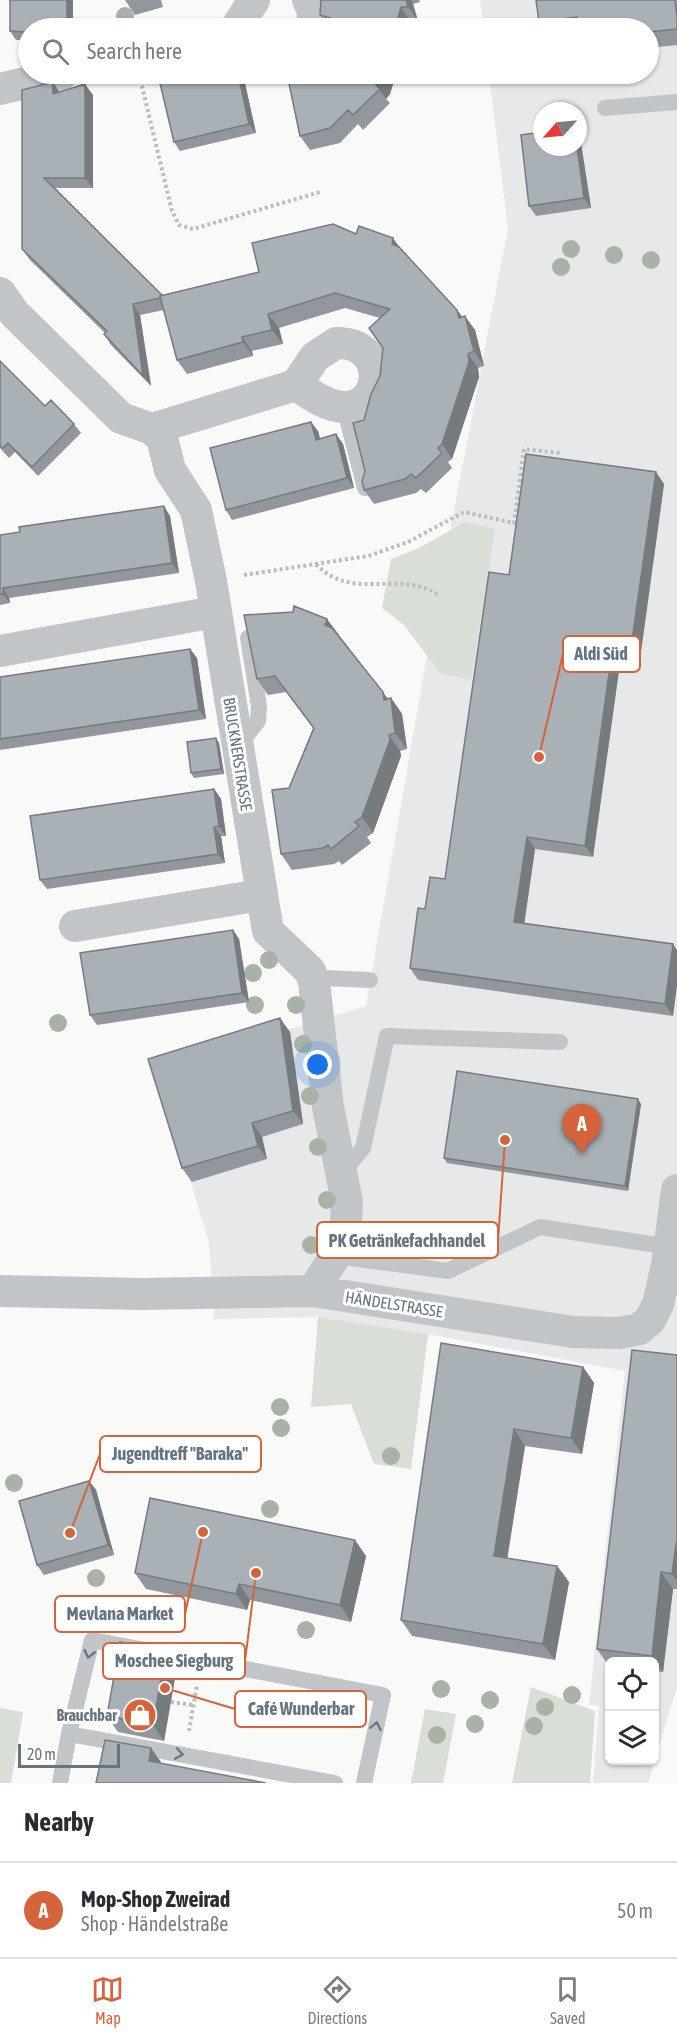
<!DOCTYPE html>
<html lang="en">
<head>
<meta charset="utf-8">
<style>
  body { margin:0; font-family:"Asap Condensed",sans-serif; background:#f2f2f3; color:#2b2b33 }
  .controls { position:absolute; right:18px; bottom:18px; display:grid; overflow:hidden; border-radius:9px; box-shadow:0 2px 4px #0004 }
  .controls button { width:54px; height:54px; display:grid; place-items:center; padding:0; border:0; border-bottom:2px solid #e1e1e2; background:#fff; color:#2b2b33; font:30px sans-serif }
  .compass { position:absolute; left:533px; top:102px; width:54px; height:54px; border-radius:50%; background:#fff; box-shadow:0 2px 4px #0004; rotate:243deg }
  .scale { position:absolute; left:18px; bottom:15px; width:102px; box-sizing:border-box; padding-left:6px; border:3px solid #667480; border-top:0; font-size:16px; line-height:21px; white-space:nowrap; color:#667480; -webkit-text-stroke:4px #fff; paint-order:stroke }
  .you { position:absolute; left:318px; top:1065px; width:21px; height:21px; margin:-15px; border:4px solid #fff; border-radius:50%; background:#1a73e8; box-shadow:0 0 0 9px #1a73e833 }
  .badge { display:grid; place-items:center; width:39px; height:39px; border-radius:50%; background:#d5633b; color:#fff; font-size:20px; font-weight:700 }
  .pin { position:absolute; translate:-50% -50px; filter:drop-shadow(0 2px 3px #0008) }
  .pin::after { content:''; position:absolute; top:32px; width:21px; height:18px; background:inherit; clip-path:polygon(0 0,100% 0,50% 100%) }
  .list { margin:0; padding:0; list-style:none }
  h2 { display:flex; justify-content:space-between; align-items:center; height:78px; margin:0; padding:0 24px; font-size:26px }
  h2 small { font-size:20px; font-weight:400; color:#7c7c81 }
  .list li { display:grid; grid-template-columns:39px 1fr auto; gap:18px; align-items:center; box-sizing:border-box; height:96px; padding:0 24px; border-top:2px solid #e1e1e2 }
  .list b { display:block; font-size:22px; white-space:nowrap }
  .list p { margin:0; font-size:20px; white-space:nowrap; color:#7c7c81 }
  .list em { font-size:20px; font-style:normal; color:#7c7c81 }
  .icon { flex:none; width:33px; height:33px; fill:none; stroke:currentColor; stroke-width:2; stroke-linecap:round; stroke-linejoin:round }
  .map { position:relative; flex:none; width:677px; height:1783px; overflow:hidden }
  .search { position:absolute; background:#fff; box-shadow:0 2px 4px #0004; left:18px; right:18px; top:18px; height:66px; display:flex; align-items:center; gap:15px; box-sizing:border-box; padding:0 21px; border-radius:33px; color:#7c7c81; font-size:22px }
  .sheet { height:174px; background:#fff }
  nav { display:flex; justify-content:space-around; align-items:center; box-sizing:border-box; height:84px; border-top:2px solid #e1e1e2; background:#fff; font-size:16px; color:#7c7c81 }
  nav a { display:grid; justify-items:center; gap:3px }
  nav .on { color:#d5633b }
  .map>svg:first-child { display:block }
</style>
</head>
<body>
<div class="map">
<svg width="677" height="1783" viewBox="0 0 677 1783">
  <rect width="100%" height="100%" fill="#f9f9f7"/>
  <path fill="#e7e8e8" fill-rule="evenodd" d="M480,0H677V1687L648,1783H593L599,1706L589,1705L625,1371L428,1334L318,1317L214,1319L209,1243L157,1069L366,1006L434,615L508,228L489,74H648V28H484ZM542,111H578V147H542ZM610,1662H654V1760H610Z"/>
  <path fill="#d9ded7" d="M465,522L495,529L471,680L440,673L404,625L382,608L391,559L421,547Z
    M318,1317L428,1334L411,1469L374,1464L351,1404L311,1407Z
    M531,1687L595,1711L590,1783H512Z
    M0,1708L23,1712L11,1783H0Z
    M425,1709L456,1714L443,1783H411Z"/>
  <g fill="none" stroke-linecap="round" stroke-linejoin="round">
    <path stroke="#bbbec0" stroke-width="4" stroke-dasharray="3 3" stroke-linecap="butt" d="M139,74L172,211L179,225L193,229L320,192
      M316,564C353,603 396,568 439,595
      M244,575L368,556L408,542L464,512L514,523L524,449L560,453
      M171,1702L193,1705
      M189,1731L197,1685"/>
    <path stroke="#c1c5c8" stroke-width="16" d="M605,108L677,102
      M344,407L365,488
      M238,746L258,721L259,706L248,638
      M314,982L324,978L370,980
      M341,1174L363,1148L387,1036L560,1042
      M335,1256L448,1271L540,1227L670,1247
      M60,1783L69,1734
      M335,1783L69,1734L92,1640L383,1695L364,1783"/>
    <path stroke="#c1c5c8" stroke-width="32" d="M308,0L313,11L312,28
      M236,28L254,0
      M0,89L62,74
      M0,293L15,314L121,418L152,429L162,438L170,470L196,510L211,581L268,931L310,971L314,982L328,1107L347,1202L346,1224L335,1256L313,1291
      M336,343C389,342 384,409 343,407C325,406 311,394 296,385L315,357Z
      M152,429L296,385
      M0,651L215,612
      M75,926L261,895
      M0,1291L141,1294L313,1291L573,1332L620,1333L639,1329L650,1320L658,1304L667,1265L677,1190"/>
  </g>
  <g fill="#a9b2a7">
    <circle cx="125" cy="16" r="9"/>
    <circle cx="571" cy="249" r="9"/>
    <circle cx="614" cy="255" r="9"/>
    <circle cx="651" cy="260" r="9"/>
    <circle cx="561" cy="267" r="9"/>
    <circle cx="269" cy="960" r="9"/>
    <circle cx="253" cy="973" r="9"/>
    <circle cx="255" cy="1005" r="9"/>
    <circle cx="296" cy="1005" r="9"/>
    <circle cx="58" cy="1023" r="9"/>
    <circle cx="303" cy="1044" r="9"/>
    <circle cx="310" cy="1096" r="9"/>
    <circle cx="318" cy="1147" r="9"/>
    <circle cx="327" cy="1200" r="9"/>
    <circle cx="311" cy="1245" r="9"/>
    <circle cx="280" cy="1407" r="9"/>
    <circle cx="281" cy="1428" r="9"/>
    <circle cx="391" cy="1456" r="9"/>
    <circle cx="14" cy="1483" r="9"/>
    <circle cx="270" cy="1509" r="9"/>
    <circle cx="96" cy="1578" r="9"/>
    <circle cx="306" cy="1630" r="9"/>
    <circle cx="441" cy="1689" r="9"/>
    <circle cx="572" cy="1695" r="9"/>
    <circle cx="490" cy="1700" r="9"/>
    <circle cx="545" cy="1707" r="9"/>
    <circle cx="475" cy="1724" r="9"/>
    <circle cx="534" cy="1726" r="9"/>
    <circle cx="437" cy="1735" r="9"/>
  </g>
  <path fill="#91979d" d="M73,0V28H28V46L25,40H16L10,31Z
    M125,0H161L163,7L135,15Z
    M321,0H419L420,2L413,4L418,21L411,22L409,28H329L320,15Z
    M677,0V45L648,48V28H543L539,22Z
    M185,74H214L215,75L244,79L256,133L180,151L174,142Z
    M287,74H396L390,94L386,99L390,103L363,130L358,124L340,143L310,150L300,136Z
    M59,92L93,95V188H55L162,295L259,272L356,234L400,248L457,310L462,317L475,330L484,366L478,368L479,377L452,459L448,462L452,468L426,493L421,489L416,493L374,504L364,490L365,471L364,420L380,376L383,348L380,318L345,308L279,328L283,344L252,351L253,356L187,374L177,360L164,310L140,315L151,386L111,345L104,334L105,333L30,260L22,249Z
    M580,137L591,208L536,216L529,206Z
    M0,361L45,406L74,424L81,433L38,476L15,452L9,458L0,448Z
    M318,431L320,439L336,434L343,444L354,488L232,520L226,510Z
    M664,484L639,666L620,663L593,857L535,849L524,923L673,944V1016L418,980L410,968L445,879L509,575Z
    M170,516L179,573L9,598L10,603L0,605V535Z
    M339,635L388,699L391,698L402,714L407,749L400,751L401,756L373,833L367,837L371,843L342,865L339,861L334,864L292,870L281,854L289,788L313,728L286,692L268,695L257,679Z
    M190,649L197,658L206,719L0,750V677Z
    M219,743L224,774L194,778L191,773Z
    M214,789L221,799L226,836H221L225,863L47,889L40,880Z
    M233,930L239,939L249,1002L97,1025L90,1015Z
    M290,1032L303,1124L262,1137L267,1159L192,1182L182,1168Z
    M641,1104L628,1191L447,1163L444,1158Z
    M441,1343L583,1367L594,1383L582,1454L525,1446L507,1558L557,1566L569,1582L555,1660L412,1636L401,1620Z
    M677,1355V1589H673L663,1672L654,1671V1662H609V1665H608L597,1649Z
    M89,1481L96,1490L114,1555L44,1575L37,1565Z
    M366,1556L351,1622L250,1600L247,1610L146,1589L135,1573Z
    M133,1644L137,1651L165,1656L176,1672L164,1741L118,1732L107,1716Z"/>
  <path fill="#767b7f" d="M67,0H73V28H69L67,25Z
    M406,0H411L413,4L418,21L408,7Z
    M401,7L411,22L409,28H395Z
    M238,74H240L244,79L256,133L249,124Z
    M382,74H396L390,94L386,99L376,85Z
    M53,82L60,93L53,94Z
    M85,84L93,95V188L85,178Z
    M578,134L580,137L591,208L584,198L577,147H578Z
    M393,238L403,252L392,244Z
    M133,304L140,315L151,386L143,376Z
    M457,310L467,323L465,316L475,330L484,366L474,351L459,318Z
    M268,314L279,328L283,344L272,330Z
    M242,337L252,351L253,356L243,342Z
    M468,354L478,368L479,377L452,459L442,444Z
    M311,422L318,431L323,450L316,440Z
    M336,434L343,444L354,488L347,478Z
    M656,472L664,484L639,666L630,654Z
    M164,506L170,516L179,573L172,563Z
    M3,588L9,598L10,603L3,594Z
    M327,619L339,635L336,641L325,625Z
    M190,649L197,658L206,719L199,710Z
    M612,652L620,663L593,857L585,846Z
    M383,692L391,704V698L402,714L407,749L395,733L384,700Z
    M389,735L400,751L401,756L373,833L362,817Z
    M216,738L219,743L224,774L221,769Z
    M214,789L221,799L226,836L219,826Z
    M214,827L221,836L225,863L218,854Z
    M527,837L535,849L523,933L514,922Z
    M233,930L239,939L249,1002L242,993Z
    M673,944L677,950V986L673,1016L665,1004Z
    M280,1018L290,1032L303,1124L293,1111Z
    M638,1099L641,1104L628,1191L625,1186Z
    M252,1123L262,1137L267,1159L258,1146Z
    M583,1367L594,1383L582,1454L571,1438Z
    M514,1429L525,1446L505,1573L494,1556Z
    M89,1481L96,1490L114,1555L108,1545Z
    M355,1540L366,1556L351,1622L340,1605Z
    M676,1544L677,1546V1581L672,1574Z
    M557,1566L569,1582L555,1660L543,1644Z
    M661,1572L673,1589L663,1672L652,1656Z
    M239,1584L250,1600L247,1610L236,1594Z
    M165,1656L176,1672L164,1741L153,1725Z
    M151,1748L161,1762L158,1774L149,1761Z"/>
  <path fill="#a9b0b6" stroke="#767b7f" stroke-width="1.5" d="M10,0H67V25L57,28H28V37L24,39V32L10,31Z
    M321,0H406L408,7H401L395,28H364L320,15Z
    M536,0H675L677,17V29L648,32V28H579L577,17L539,22Z
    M185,74H212V76L221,74H238L249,124L174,142L159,79Z
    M287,74H382L380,80L376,85L380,89L353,115L348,110L330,128L300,136Z
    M53,82V94L85,84V178H44L162,295L160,296V298L133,304L143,376L104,334L107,331L22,249V90Z
    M542,132V147H577L584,198L529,206L521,135Z
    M333,224L356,234L359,226L393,238L392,244L399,247L457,310L459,318L465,316L474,351L468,354L469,362L442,444L438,448L442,453L416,478L411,474L405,479L364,490L362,481L365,471L353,423L364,420L371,394L380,376L383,348L369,328L390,309L335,293L268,314L272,330L242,337L243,342L177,360L160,296L259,272L252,243Z
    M0,361L45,406L51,400L74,424L32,467L8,443L3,448L0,446Z
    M311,422L316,440L336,434L347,478L226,510L210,448Z
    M526,454L656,472L630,654L612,652L585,846L527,837L514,922L673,944L665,1004L410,968L418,908L425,909L430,877L445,879L489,572L509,575Z
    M164,506L172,563L3,588V594H0V535L20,532L19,527Z
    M294,606L327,619L325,625L332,628L383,692L384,700L391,698L395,733L389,735L390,740L362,817L355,822L359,826L331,849L328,845L323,848L281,854L272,790L289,788L314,728L275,676L257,679L244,615L293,612Z
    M190,649L199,710L0,739V677Z
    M216,738L221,769L191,773L187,742Z
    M214,789L219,826L214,827L218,854L40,880L30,816Z
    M233,930L242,993L90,1015L80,953Z
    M280,1018L293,1111L252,1123L258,1146L182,1168L148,1059Z
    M457,1071L638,1099L625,1186L444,1158Z
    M441,1343L583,1367L571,1438L514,1429L494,1556L557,1566L543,1644L401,1620Z
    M632,1350L677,1355V1544H676L672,1574L661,1572L652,1656L597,1649Z
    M89,1481L108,1545L37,1565L19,1501Z
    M150,1498L355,1540L340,1605L239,1584L236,1594L135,1573Z
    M120,1642L133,1644L134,1650L165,1656L153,1725L107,1716Z
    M105,1740L151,1748L149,1761L266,1783H96Z"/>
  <defs><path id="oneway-chevron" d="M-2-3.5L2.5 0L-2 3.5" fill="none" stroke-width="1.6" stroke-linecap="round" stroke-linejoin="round" transform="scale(1.5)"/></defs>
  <g stroke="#6b7884">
    <use href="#oneway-chevron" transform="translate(89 1654) rotate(103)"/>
    <use href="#oneway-chevron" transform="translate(376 1726) rotate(-78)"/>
    <use href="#oneway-chevron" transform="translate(179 1754) rotate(10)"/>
  </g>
  <defs>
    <symbol id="shop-disc" viewBox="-11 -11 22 22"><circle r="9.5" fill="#d5633b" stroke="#fff"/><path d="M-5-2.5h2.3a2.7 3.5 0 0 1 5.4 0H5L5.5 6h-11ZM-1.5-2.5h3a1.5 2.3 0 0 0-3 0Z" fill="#fff"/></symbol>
  </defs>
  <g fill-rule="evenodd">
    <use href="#shop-disc" x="121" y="1696" width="38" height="38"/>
  </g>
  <g text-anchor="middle" stroke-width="6" stroke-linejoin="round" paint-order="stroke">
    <g font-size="16" fill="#667480" stroke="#fff">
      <text transform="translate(238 754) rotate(81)" y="6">BRUCKNERSTRASSE</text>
      <text transform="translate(394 1304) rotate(9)" y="6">HÄNDELSTRASSE</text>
    </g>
    <g font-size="16" font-weight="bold" fill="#667480" stroke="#fff" text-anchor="end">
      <text x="117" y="1721">Brauchbar</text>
    </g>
  </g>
  <path fill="none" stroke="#d5633b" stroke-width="2" d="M539 757L563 654M505 1140L498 1240M70 1533L100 1454M203 1532L185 1614M256 1573L245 1661M165 1688L235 1709"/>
  <g fill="#d5633b" stroke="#fff" stroke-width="2">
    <circle cx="539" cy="757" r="6"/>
    <circle cx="505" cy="1140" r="6"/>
    <circle cx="70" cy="1533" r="6"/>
    <circle cx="203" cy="1532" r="6"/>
    <circle cx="256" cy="1573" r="6"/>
    <circle cx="165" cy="1688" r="6"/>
  </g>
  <g fill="#fff" stroke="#d5633b" stroke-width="2">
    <rect x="563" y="636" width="77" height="36" rx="6"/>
    <rect x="317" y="1222" width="181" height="36" rx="6"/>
    <rect x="100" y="1436" width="161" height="36" rx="6"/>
    <rect x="55" y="1596" width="130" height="36" rx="6"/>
    <rect x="103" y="1643" width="142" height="36" rx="6"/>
    <rect x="235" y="1691" width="131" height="36" rx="6"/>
  </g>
  <g font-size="18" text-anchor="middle" font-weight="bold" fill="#667480">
    <text x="601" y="660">Aldi Süd</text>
    <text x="407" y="1247">PK Getränkefachhandel</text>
    <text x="180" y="1460">Jugendtreff "Baraka"</text>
    <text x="120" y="1620">Mevlana Market</text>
    <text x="174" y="1667">Moschee Siegburg</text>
    <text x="301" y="1715">Café Wunderbar</text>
  </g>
</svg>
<div class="controls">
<button><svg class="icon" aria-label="locate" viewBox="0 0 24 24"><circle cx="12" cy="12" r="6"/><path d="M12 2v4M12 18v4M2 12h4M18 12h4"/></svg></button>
<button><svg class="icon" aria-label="layers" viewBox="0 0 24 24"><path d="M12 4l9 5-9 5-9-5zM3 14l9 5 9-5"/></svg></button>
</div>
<svg class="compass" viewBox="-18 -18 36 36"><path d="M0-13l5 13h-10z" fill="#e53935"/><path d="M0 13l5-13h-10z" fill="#7c7c81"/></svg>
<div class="scale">20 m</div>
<div class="you"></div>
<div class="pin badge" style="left:582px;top:1154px">A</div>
<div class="search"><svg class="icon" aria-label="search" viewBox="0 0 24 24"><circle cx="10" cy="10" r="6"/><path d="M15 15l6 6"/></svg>Search here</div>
</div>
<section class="sheet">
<h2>Nearby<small></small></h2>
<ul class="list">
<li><span class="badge">A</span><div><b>Mop-Shop Zweirad</b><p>Shop · Händelstraße</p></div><em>50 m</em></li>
</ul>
</section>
<nav>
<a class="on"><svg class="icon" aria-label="map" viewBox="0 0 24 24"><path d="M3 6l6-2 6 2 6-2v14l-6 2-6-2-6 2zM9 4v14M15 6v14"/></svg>Map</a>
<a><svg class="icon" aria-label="directions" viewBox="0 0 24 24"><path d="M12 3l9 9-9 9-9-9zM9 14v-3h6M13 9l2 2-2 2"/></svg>Directions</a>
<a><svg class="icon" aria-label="saved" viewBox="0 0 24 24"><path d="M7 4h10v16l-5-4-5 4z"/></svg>Saved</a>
</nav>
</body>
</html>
